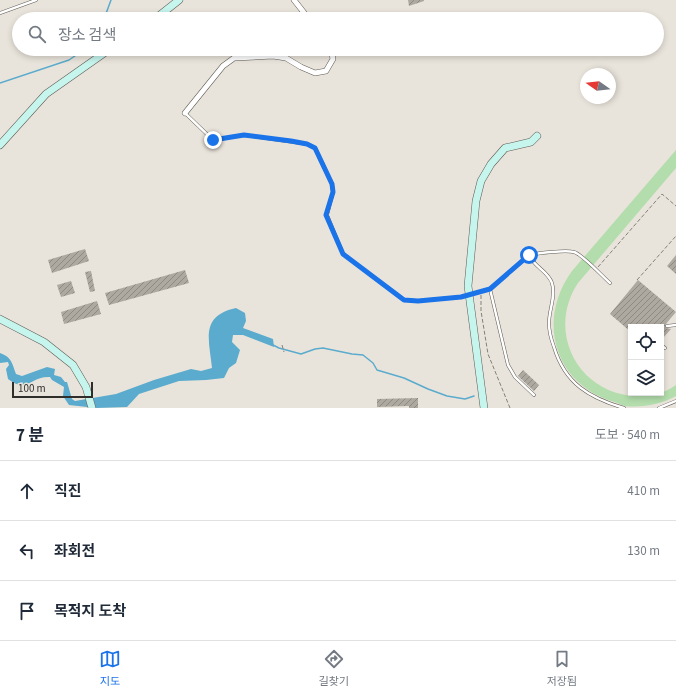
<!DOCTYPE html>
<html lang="ko">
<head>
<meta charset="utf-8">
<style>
  body { margin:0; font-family:"Source Sans 3","Noto Sans KR",sans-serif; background:#f2f2f3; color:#1f2937 }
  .controls { position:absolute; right:12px; bottom:12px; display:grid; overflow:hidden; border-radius:0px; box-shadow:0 2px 6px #0003 }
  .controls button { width:36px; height:36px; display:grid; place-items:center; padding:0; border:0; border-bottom:1px solid #e0e1e3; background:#fff; color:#1f2937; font:20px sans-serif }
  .compass { position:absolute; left:580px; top:68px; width:36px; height:36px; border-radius:50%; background:#fff; box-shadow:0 2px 6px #0003; rotate:284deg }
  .scale { position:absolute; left:12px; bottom:10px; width:81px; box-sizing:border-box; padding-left:4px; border:2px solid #302e2a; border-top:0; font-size:11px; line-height:14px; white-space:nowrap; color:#302e2a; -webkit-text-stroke:3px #e9e4db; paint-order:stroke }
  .stop { position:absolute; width:12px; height:12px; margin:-9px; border:3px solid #1a73e8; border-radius:50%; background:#fff }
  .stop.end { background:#1a73e8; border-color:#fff; box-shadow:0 1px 4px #0008 }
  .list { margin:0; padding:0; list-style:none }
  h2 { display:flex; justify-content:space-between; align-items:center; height:52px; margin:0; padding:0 16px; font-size:17px }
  h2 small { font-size:13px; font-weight:400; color:#747a83 }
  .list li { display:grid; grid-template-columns:26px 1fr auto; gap:12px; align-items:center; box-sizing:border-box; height:60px; padding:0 16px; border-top:1px solid #e0e1e3 }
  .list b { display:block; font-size:15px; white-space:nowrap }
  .list em { font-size:13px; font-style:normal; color:#747a83 }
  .icon { flex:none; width:22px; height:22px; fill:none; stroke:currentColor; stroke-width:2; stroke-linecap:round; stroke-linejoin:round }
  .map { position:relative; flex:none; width:676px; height:408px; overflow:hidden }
  .search { position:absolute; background:#fff; box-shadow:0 2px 6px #0003; left:12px; right:12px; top:12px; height:44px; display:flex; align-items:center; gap:10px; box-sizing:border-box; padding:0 14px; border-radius:22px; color:#747a83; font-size:15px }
  .sheet { height:232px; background:#fff }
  nav { display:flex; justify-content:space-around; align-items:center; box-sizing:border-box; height:56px; border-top:1px solid #e0e1e3; background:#fff; font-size:11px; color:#747a83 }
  nav a { display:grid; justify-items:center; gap:2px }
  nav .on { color:#1a73e8 }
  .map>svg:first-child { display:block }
</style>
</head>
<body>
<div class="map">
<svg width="676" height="408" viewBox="0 0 676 408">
  <defs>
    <pattern id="building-hatch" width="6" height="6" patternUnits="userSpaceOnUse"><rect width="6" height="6" fill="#ada8a0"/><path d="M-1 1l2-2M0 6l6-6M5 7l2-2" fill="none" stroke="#8d8983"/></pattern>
  </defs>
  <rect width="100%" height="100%" fill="#e9e4db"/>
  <path fill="#b3ddac" d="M676,150V168L578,283C545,333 580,396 639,396C653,396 665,393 676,385V396C662,404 642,408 625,406C621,405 616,402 611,401C553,382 537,319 572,271Z"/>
  <path fill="#5aabcd" d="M236,308L245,313L246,321L243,328L273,339L274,347L243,335H233L232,342L240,350L236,363L229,368L224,378L206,380L179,381L139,394L127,407L96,408L69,405L63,396L64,387L52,380L50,377C30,376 28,394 8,379L6,369L9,365L8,362L0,363V353C12,357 12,364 16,374L22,376L47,367L55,369L54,375L61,377L65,382H67L72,399L75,401L116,394L154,380L191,369L201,371L212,368C209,339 200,316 236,308Z"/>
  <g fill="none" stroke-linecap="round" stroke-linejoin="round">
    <path stroke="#5aabcd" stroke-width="1.5" d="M104,19L111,0
      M0,83L69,60L85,49
      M273,345L279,348L301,354L315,349L323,348L352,354L363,355L373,363L377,370L404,378L428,389L447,396L465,399L474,396"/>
  </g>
  <path fill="url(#building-hatch)" d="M408,0H424V1L409,6Z
    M85,249L89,261L52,273L48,260Z
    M676,255V274L667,266Z
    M185,270L189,283L109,305L105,293Z
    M91,271L95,291L90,292L85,272Z
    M638,280L676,312L665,325L666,328L671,329L663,338L661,336V327H631V332L610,314Z
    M71,281L75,293L61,297L57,285Z
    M97,301L101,314L64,324L61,312Z
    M523,370L539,385L534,391L518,376Z
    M418,398V408H409V406L377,407V399Z"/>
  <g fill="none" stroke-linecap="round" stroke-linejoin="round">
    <defs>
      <path id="lane" d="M0,13L36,0
        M185,113L213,140L244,135L307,144L315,148L332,184L333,192L327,215L343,254L404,300L418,301L461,297L490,289L529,255C539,253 565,250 574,252C582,254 602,276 610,283
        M529,255C534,267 548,271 552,283C556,297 549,309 549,323C549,331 551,339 554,347C565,384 590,398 624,408
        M490,289L508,365L515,377L534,395
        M667,326L676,325
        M661,345L665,348
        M659,408L676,401"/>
      <path id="street" d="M294,0L309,19
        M185,113L223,66L234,58L273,56L286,58L301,67L315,73L326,71L333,59L331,49"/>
      <path id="secondary" d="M155,19L179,0
        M0,145L46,94L110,49
        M0,319L44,342L73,365L86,387L92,408
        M484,408L468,286L476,201L481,181L491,164L505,148L531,142L537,136"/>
    </defs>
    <use href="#lane" stroke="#5f5a53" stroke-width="3.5"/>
    <use href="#street" stroke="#5f5a53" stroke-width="6"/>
    <use href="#secondary" stroke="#5f5a53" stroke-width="8"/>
    <path stroke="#84817a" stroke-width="1" stroke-dasharray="4 2" stroke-linecap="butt" d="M598,267L662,194L676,206
      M637,280L676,236
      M481,295V311L488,354L510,408
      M282,345L284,352"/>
    <use href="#lane" stroke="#fff" stroke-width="2.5"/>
    <use href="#street" stroke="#fff" stroke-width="5"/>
    <use href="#secondary" stroke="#c5f5ed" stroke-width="7"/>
  </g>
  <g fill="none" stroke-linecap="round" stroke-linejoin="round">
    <path stroke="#1a73e8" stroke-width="5" d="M213,140L244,135L291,141L307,144L315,148L332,184L333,192L326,215L343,254L404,300L418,301L461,297L490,289L529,255"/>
  </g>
</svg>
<div class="controls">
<button><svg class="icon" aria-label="locate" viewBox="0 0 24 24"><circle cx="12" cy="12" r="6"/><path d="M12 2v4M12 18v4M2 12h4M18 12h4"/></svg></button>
<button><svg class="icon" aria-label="layers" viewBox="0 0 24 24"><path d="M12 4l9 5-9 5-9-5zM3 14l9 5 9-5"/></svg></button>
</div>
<svg class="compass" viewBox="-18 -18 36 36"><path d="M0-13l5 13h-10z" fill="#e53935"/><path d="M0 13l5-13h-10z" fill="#747a83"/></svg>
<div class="scale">100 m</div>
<div class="stop" style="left:529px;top:255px"></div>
<div class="stop end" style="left:213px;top:140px"></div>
<div class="search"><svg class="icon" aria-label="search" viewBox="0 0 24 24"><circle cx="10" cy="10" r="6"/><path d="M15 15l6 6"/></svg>장소 검색</div>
</div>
<section class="sheet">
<h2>7 분<small>도보 · 540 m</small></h2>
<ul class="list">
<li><svg class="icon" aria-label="ahead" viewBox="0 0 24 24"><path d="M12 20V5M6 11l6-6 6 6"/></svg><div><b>직진</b></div><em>410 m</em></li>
<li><svg class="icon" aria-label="left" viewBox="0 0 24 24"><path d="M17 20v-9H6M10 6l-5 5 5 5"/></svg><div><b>좌회전</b></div><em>130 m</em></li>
<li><svg class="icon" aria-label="arrive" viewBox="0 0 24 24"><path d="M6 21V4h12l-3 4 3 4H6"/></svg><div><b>목적지 도착</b></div></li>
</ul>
</section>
<nav>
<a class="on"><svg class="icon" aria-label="map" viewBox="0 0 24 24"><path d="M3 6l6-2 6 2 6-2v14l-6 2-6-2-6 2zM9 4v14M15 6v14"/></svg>지도</a>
<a><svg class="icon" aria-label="directions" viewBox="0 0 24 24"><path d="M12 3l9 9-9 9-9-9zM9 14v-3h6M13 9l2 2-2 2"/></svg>길찾기</a>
<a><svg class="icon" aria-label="saved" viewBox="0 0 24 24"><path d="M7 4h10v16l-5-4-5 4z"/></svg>저장됨</a>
</nav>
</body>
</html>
